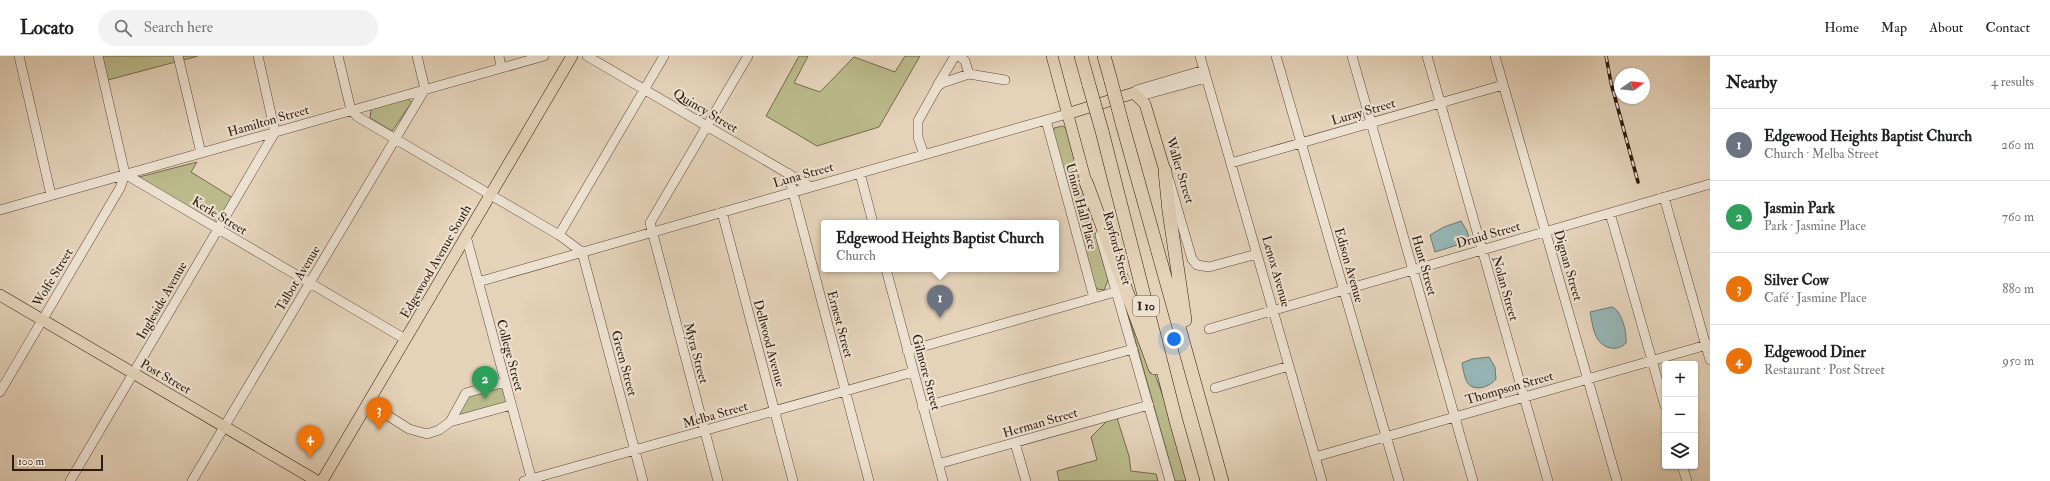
<!DOCTYPE html>
<html lang="en">
<head>
<meta charset="utf-8">
<style>
  body { margin:0; font-family:"IM FELL Double Pica",serif; background:#f2f2f2; color:#202124 }
  .controls { position:absolute; right:12px; bottom:12px; display:grid; overflow:hidden; border-radius:4px; box-shadow:0 1px 3px #0004 }
  .controls button { width:36px; height:36px; display:grid; place-items:center; padding:0; border:0; border-bottom:1px solid #e0e0e0; background:#fff; color:#202124; font:20px sans-serif }
  .compass { position:absolute; left:1614px; top:12px; width:36px; height:36px; border-radius:50%; background:#fff; box-shadow:0 1px 3px #0004; rotate:75deg }
  .scale { position:absolute; left:12px; bottom:10px; width:91px; box-sizing:border-box; padding-left:4px; border:2px solid #2f1a0d; border-top:0; font-size:11px; line-height:14px; white-space:nowrap; color:#2f1a0d; -webkit-text-stroke:3px #ede2d2; paint-order:stroke }
  .you { position:absolute; left:1174px; top:283px; width:14px; height:14px; margin:-10px; border:3px solid #fff; border-radius:50%; background:#1a73e8; box-shadow:0 0 0 6px #1a73e833 }
  .badge { display:grid; place-items:center; width:26px; height:26px; border-radius:50%; background:#d93025; color:#fff; font-size:13px; font-weight:700 }
  .pin { position:absolute; translate:-50% -33px; filter:drop-shadow(0 1px 2px #0008) }
  .pin::after { content:''; position:absolute; top:21px; width:14px; height:12px; background:inherit; clip-path:polygon(0 0,100% 0,50% 100%) }
  .popup { position:absolute; left:821px; top:164px; width:238px; height:52px; box-sizing:border-box; display:grid; place-content:center; border-radius:4px; background:#fff; filter:drop-shadow(0 1px 3px #0005); font-size:13px; white-space:nowrap; color:#757577 }
  .popup b { font-size:15px; color:#202124 }
  .popup::after { content:''; position:absolute; left:50%; top:100%; margin-left:-8px; border:8px solid transparent; border-top-color:#fff }
  .list { margin:0; padding:0; list-style:none }
  h2 { display:flex; justify-content:space-between; align-items:center; height:52px; margin:0; padding:0 16px; font-size:17px }
  h2 small { font-size:13px; font-weight:400; color:#757577 }
  .list li { display:grid; grid-template-columns:26px 1fr auto; gap:12px; align-items:center; box-sizing:border-box; height:72px; padding:0 16px; border-top:1px solid #e0e0e0 }
  .list b { display:block; font-size:15px; white-space:nowrap }
  .list p { margin:0; font-size:13px; white-space:nowrap; color:#757577 }
  .list em { font-size:13px; font-style:normal; color:#757577 }
  .icon { flex:none; width:22px; height:22px; fill:none; stroke:currentColor; stroke-width:2; stroke-linecap:round; stroke-linejoin:round }
  .map { position:relative; flex:none; width:1710px; height:425px; overflow:hidden }
  header { display:flex; align-items:center; gap:24px; box-sizing:border-box; height:56px; padding:0 20px; background:#fff; border-bottom:1px solid #e0e0e0 }
  header strong { font-size:19px }
  nav { display:flex; gap:22px; margin-inline-start:auto; font-size:14px }
  .search { width:280px; height:36px; background:#f2f2f2; display:flex; align-items:center; gap:10px; box-sizing:border-box; padding:0 14px; border-radius:22px; color:#757577; font-size:15px }
  main { display:flex }
  aside { flex:1; background:#fff }
  .map>svg:first-child { display:block }
</style>
</head>
<body>
<header>
<strong>Locato</strong>
<div class="search"><svg class="icon" aria-label="search" viewBox="0 0 24 24"><circle cx="10" cy="10" r="6"/><path d="M15 15l6 6"/></svg>Search here</div>
<nav><a>Home</a><a>Map</a><a>About</a><a>Contact</a></nav>
</header>
<main>
<div class="map">
<svg width="1710" height="425" viewBox="0 0 1710 425">
  <rect width="100%" height="100%" fill="#e4d2b9"/>
  <filter id="stains"><feTurbulence type="fractalNoise" baseFrequency=".005" numOctaves="4"/><feColorMatrix values="0 0 0 0 .2 0 0 0 0 .09 0 0 0 0 .02 0 0 0 .5 -.17"/></filter>
  <radialGradient id="worn" r=".72"><stop offset=".6" stop-color="#630" stop-opacity="0"/><stop offset="1" stop-color="#630" stop-opacity=".3"/></radialGradient>
  <path fill="#baba8b" stroke="#746a4c" d="M98,0H198L104,25Z
    M799,0H808L794,27L820,36L854,1L895,16L905,0H920L879,71L817,90L766,60Z
    M406,42L412,46L392,75L370,62L371,52Z
    M1063,70L1066,73L1108,224L1104,234L1097,233L1095,230L1053,77L1054,72Z
    M197,106L191,116L233,142L219,167L214,168L139,121Z
    M1112,201L1175,373L1189,425H1175Z
    M502,330L507,347L455,362L467,340Z
    M1117,362L1129,400L1131,415L1156,418L1158,425H1059L1057,415L1097,404L1091,381L1107,365Z"/>
  <path fill="#96b6b5" stroke="#6d7872" d="M1461,165L1467,175L1470,185L1435,196L1430,179L1444,171Z
    M1612,251C1622,255 1627,277 1626,287C1622,291 1617,293 1611,292C1594,289 1593,270 1590,256Z
    M1489,301L1495,311L1496,323C1489,332 1471,337 1466,324C1464,319 1463,313 1462,307L1472,303Z"/>
  <g fill="none" stroke-linecap="round" stroke-linejoin="round">
    <defs>
      <path id="minor" d="M19,0L51,139
        M98,0L125,118L405,283
        M178,0L201,97
        M338,0L351,54L358,61L559,179L582,196L643,425
        M499,0L501,11
        M587,0L811,131
        M959,0L965,5L969,18
        M1200,0L1322,425
        M1276,0L1399,425
        M1352,0L1473,425
        M1427,0L1548,425
        M1495,0L1617,425
        M1204,14L1137,34L1134,37L1144,39L1206,22
        M937,30L955,0
        M1046,64L1094,242
        M924,99L918,81V65L937,31L942,27L969,18L1005,24
        M1231,107L1503,29
        M788,117L869,425
        M860,117L873,167
        M1169,124L1192,203L1197,209L1209,211L1257,198
        M1664,141L1710,304
        M0,154L544,0
        M722,156L793,425
        M1610,157L1665,350
        M559,179L664,0
        M1100,179L1170,425
        M466,180L532,425
        M886,213L943,425
        M478,226L1067,58
        M1209,273L1710,128
        M907,295L1115,236
        M1215,332L1289,310
        M0,336L120,132L125,118
        M368,347L409,373L427,378L439,374L450,366L511,349
        M922,351L1133,293
        M450,366L466,337L505,326
        M1015,387L1026,425
        M1315,401L1710,288
        M938,408L1149,349
        M1682,410L1687,425
        M70,425L275,76L258,0
        M192,425L425,33L417,0
        M524,425L913,316
        M718,425L650,167L748,0"/>
      <path id="major" d="M1052,0L1086,126
        M1067,58L1134,37L1145,48L1165,115
        M0,239L317,425
        M322,425L572,0"/>
      <path id="highway" d="M1081,0L1089,29
        M1104,0L1111,25
        M1122,67L1222,425
        M1102,75L1176,365L1193,425
        M1165,115L1169,155L1185,264
        M1086,126L1155,312"/>
    </defs>
    <use href="#minor" stroke="#5c4838" stroke-width="10"/>
    <use href="#major" stroke="#2f1a0d" stroke-width="12"/>
    <use href="#highway" stroke="#2f1a0d" stroke-width="14"/>
    <use href="#minor" stroke="#ede2d2" stroke-width="9"/>
    <use href="#major" stroke="#e4d2b9" stroke-width="11"/>
    <use href="#highway" stroke="#e4d2b9" stroke-width="13"/>
    <defs>
      <path id="rail" d="M1606,0L1611,27L1638,126"/>
    </defs>
    <use href="#rail" stroke="#2f1a0d" stroke-width="3.5"/>
    <use href="#rail" stroke="#ede2d2" stroke-width="2" stroke-dasharray="6" stroke-linecap="butt"/>
    <defs>
      <path id="highway-bridge" d="M1111,25L1122,67
        M1089,29L1102,75"/>
    </defs>
    <use href="#highway-bridge" stroke="#2f1a0d" stroke-width="14" stroke-linecap="butt"/>
    <use href="#highway-bridge" stroke="#e4d2b9" stroke-width="13"/>
  </g>
  <g text-anchor="middle" stroke-width="4" stroke-linejoin="round" paint-order="stroke">
    <rect fill="#ede2d2" stroke="#685648" stroke-width="1" x="1133" y="240" width="26" height="20" rx="3"/>
    <g font-size="12" font-weight="bold" fill="#2f1a0d">
      <text x="1146" y="254">I 10</text>
    </g>
    <g font-size="13" fill="#2f1a0d" stroke="#ede2d2">
      <text transform="translate(706 54) rotate(31)" y="5">Quincy Street</text>
      <text transform="translate(1363 55) rotate(-16)" y="5">Luray Street</text>
      <text transform="translate(268 64) rotate(-16)" y="5">Hamilton Street</text>
      <text transform="translate(1181 114) rotate(73)" y="5">Waller Street</text>
      <text transform="translate(803 118) rotate(-16)" y="5">Luna Street</text>
      <text transform="translate(1082 150) rotate(75)" y="5">Union Hall Place</text>
      <text transform="translate(220 159) rotate(31)" y="5">Kerle Street</text>
      <text transform="translate(1488 178) rotate(-16)" y="5">Druid Street</text>
      <text transform="translate(1118 192) rotate(75)" y="5">Rayford Street</text>
      <text transform="translate(435 205) rotate(-60)" y="5">Edgewood Avenue South</text>
      <text transform="translate(1350 209) rotate(74)" y="5">Edison Avenue</text>
      <text transform="translate(1425 209) rotate(74)" y="5">Hunt Street</text>
      <text transform="translate(1569 209) rotate(74)" y="5">Dignan Street</text>
      <text transform="translate(1277 215) rotate(74)" y="5">Lenox Avenue</text>
      <text transform="translate(52 221) rotate(-59)" y="5">Wolfe Street</text>
      <text transform="translate(297 222) rotate(-59)" y="5">Talbot Avenue</text>
      <text transform="translate(1506 232) rotate(74)" y="5">Nolan Street</text>
      <text transform="translate(161 244) rotate(-60)" y="5">Ingleside Avenue</text>
      <text transform="translate(841 268) rotate(75)" y="5">Ernest Street</text>
      <text transform="translate(770 287) rotate(75)" y="5">Dellwood Avenue</text>
      <text transform="translate(697 297) rotate(75)" y="5">Myra Street</text>
      <text transform="translate(511 299) rotate(75)" y="5">College Street</text>
      <text transform="translate(625 307) rotate(75)" y="5">Green Street</text>
      <text transform="translate(927 316) rotate(75)" y="5">Gilmore Street</text>
      <text transform="translate(166 320) rotate(30)" y="5">Post Street</text>
      <text transform="translate(1509 331) rotate(-16)" y="5">Thompson Street</text>
      <text transform="translate(715 358) rotate(-16)" y="5">Melba Street</text>
      <text transform="translate(1040 366) rotate(-16)" y="5">Herman Street</text>
    </g>
  </g>
  <rect width="100%" height="100%" filter="url(#stains)"/>
  <rect width="100%" height="100%" fill="url(#worn)"/>
</svg>
<div class="controls">
<button>+</button>
<button>−</button>
<button><svg class="icon" aria-label="layers" viewBox="0 0 24 24"><path d="M12 4l9 5-9 5-9-5zM3 14l9 5 9-5"/></svg></button>
</div>
<svg class="compass" viewBox="-18 -18 36 36"><path d="M0-13l5 13h-10z" fill="#e53935"/><path d="M0 13l5-13h-10z" fill="#757577"/></svg>
<div class="scale">100 m</div>
<div class="you"></div>
<div class="pin badge" style="left:940px;top:262px;background:#6b7280">1</div>
<div class="popup"><b>Edgewood Heights Baptist Church</b>Church</div>
<div class="pin badge" style="left:485px;top:343px;background:#2e9e5b">2</div>
<div class="pin badge" style="left:379px;top:374px;background:#e8710a">3</div>
<div class="pin badge" style="left:310px;top:402px;background:#e8710a">4</div>
</div>
<aside>
<h2>Nearby<small>4 results</small></h2>
<ul class="list">
<li><span class="badge" style="background:#6b7280">1</span><div><b>Edgewood Heights Baptist Church</b><p>Church · Melba Street</p></div><em>260 m</em></li>
<li><span class="badge" style="background:#2e9e5b">2</span><div><b>Jasmin Park</b><p>Park · Jasmine Place</p></div><em>760 m</em></li>
<li><span class="badge" style="background:#e8710a">3</span><div><b>Silver Cow</b><p>Café · Jasmine Place</p></div><em>880 m</em></li>
<li><span class="badge" style="background:#e8710a">4</span><div><b>Edgewood Diner</b><p>Restaurant · Post Street</p></div><em>950 m</em></li>
</ul>
</aside>
</main>
</body>
</html>
